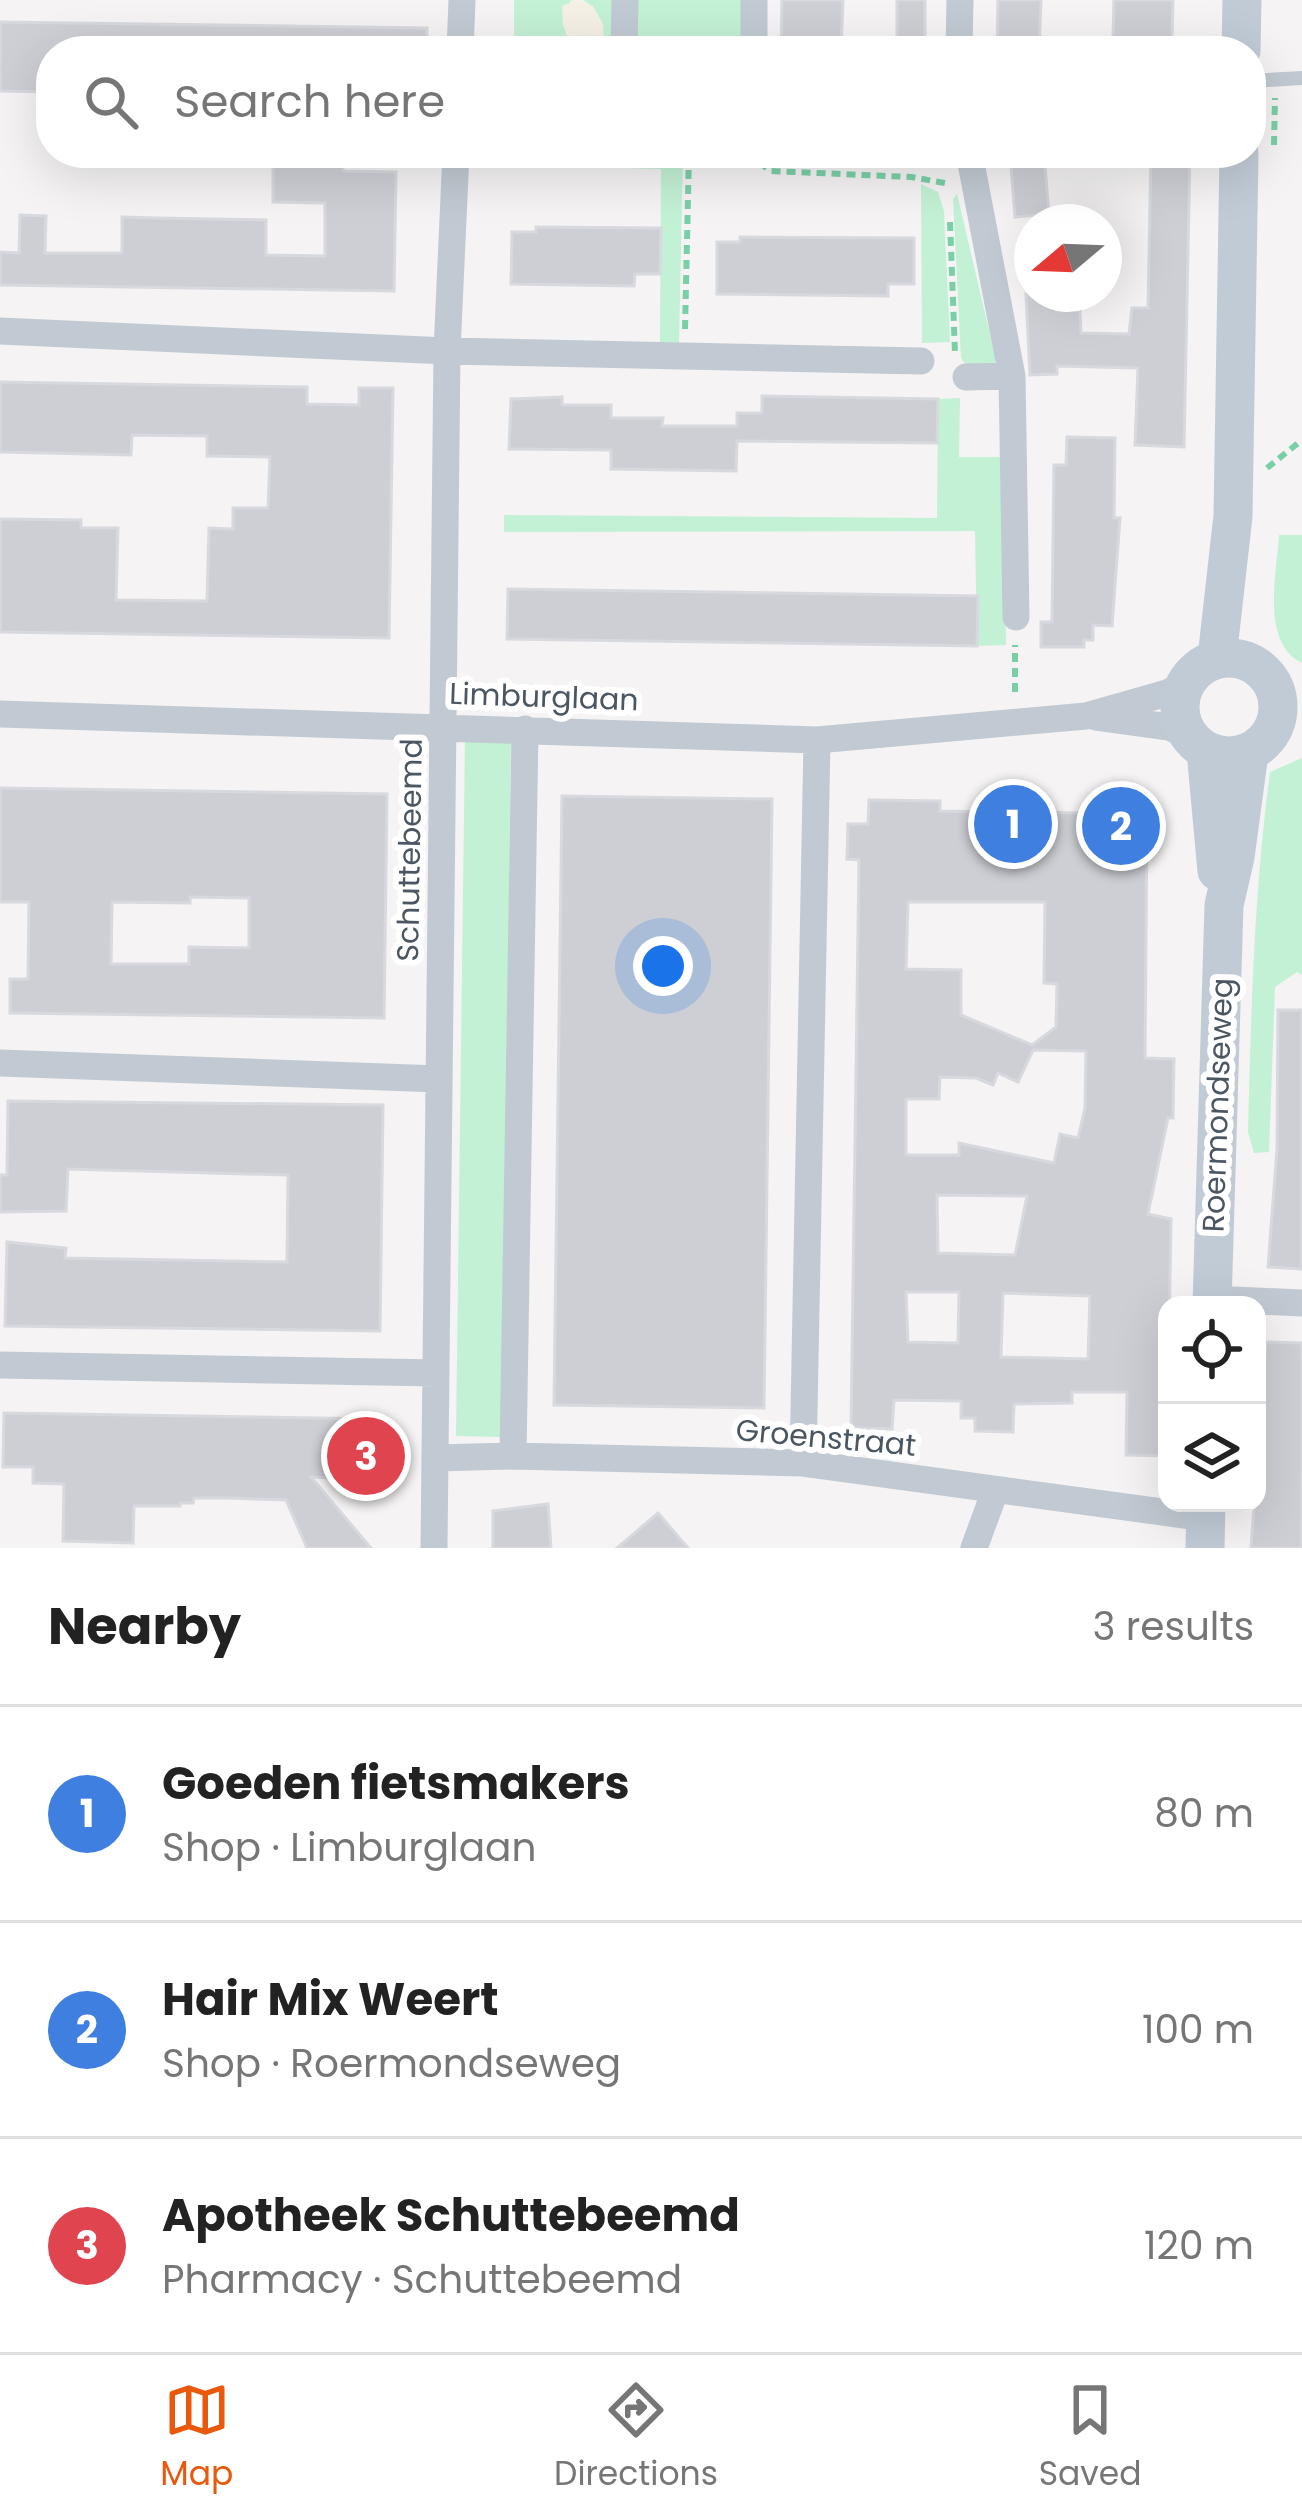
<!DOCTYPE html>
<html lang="en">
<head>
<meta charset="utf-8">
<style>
  body { margin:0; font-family:Poppins,sans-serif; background:#f6f6f6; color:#222 }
  .controls { position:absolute; right:36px; bottom:36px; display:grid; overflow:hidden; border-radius:24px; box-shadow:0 12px 48px #0002 }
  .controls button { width:108px; height:108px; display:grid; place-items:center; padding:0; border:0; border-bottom:3px solid #e0e0e0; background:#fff; color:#222; font:60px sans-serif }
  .compass { position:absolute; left:1014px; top:204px; width:108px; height:108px; border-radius:50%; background:#fff; box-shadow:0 12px 48px #0002; rotate:251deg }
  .you { position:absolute; left:663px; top:966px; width:42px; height:42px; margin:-30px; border:9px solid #fff; border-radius:50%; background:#1a73e8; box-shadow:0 0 0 18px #1a73e833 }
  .badge { display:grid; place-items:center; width:78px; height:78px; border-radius:50%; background:#ea580c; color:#fff; font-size:39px; font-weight:700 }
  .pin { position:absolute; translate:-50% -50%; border:6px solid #fff; box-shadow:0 3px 12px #0006 }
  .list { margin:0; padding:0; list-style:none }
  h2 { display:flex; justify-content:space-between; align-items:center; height:156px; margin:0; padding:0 48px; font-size:51px }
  h2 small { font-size:39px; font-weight:400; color:#767676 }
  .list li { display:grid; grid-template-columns:78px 1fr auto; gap:36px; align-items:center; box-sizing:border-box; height:216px; padding:0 48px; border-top:3px solid #e0e0e0 }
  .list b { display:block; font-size:45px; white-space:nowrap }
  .list p { margin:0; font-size:39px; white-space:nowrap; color:#767676 }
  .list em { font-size:39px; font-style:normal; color:#767676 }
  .icon { flex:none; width:66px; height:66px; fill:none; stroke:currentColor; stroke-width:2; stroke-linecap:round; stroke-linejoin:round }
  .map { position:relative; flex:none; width:1302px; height:1548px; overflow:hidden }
  .search { position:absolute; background:#fff; box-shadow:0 12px 48px #0002; left:36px; right:36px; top:36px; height:132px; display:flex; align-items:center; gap:30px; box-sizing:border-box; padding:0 42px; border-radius:48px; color:#767676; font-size:45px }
  .sheet { height:804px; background:#fff }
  nav { display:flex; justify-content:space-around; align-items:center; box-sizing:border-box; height:168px; border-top:3px solid #e0e0e0; background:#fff; font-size:33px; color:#767676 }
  nav a { display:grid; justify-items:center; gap:6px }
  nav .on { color:#ea580c }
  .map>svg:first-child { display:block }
</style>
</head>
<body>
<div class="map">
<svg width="1302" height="1548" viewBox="0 0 1302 1548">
  <rect width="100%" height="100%" fill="#f5f3f3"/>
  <path fill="#c3f1d5" d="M514,0H575L570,1L573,51H514Z
    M583,0H613L612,51H604C603,29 603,12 583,0Z
    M633,0H746V51H632Z
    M513,153H683L679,344L660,343L661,169L514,165Z
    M921,184L938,192L944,211L950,342L922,343Z
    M957,194L996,360L993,365H966L961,358L953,199Z
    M960,398L959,457H1003L1006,645L977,646L975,531L504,532V515L937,518L938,399Z
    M1279,535H1302V663C1260,642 1277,574 1279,535Z
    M465,737L511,739L502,1437L456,1436Z
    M1302,758V975L1297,972L1275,987L1269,1152L1254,1153L1248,1132C1251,1011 1254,892 1270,772Z"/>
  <path fill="#f5f0e5" d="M576,0L593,6L603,24L604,51H573L563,25L562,6Z"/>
  <path fill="#cdcfd5" stroke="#d7d9de" stroke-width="3" fill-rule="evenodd" d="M782,0H843L841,51H781Z
    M897,0H925V51H897Z
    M998,0H1041L1039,51H997Z
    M1114,0H1173L1172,38L1113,37Z
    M0,22L427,28V51H51V92L0,91Z
    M291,153H343V171L396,172L394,291L0,285V252L19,253L20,215L46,216L45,253H122V217L155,218L266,220V255L325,256V203L273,202V164L291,165Z
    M1010,153H1035L1036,166H1045L1049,214L1015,217Z
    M1151,153H1190L1184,447L1135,445L1138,368L1057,366V374L1030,375L1026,294H1058V311L1080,310L1081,333L1129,334L1132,308H1148Z
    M536,227L661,228L660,274H635L634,286L511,284L512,232H536Z
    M740,237L914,238V284H888V296L717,294V242H740Z
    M0,382L307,387V404L359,405V388H393L389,638L0,632V519L81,520V528H118L116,600L207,601L209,528L233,529V508H268L270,457L207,456V436L132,435L131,455L0,452Z
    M762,396L938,399L937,443L737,441L736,471L611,469V450L509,449L511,399L562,397V405H611V418H663L662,426H737V413H762Z
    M1067,437L1115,438L1114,518H1120L1112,626L1093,625V640H1084V647H1041V622H1052L1054,465H1066Z
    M508,589L978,596L977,646L507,639Z
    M0,788L387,794L384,1018L10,1013V979H28L29,902H0ZM190,897L249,898V948L189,947V964H111L112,902L190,903Z
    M562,796L772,799L764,1408L554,1405Z
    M869,800L940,801V811L1147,814L1145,1058L1174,1059L1173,1118H1168L1148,1214L1171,1219L1167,1456L1126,1455L1127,1392H1072V1403L1014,1404L1013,1432L975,1431V1418H961V1401L894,1400L892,1429L851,1428L859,860L847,859L848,824H868ZM908,902H1045L1044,983L1057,984L1056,1027L1032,1045L961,1015V970L906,969ZM1033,1050L1086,1051L1085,1108L1078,1138L1060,1134L1054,1163L959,1143V1155H906V1099H939L940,1077L976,1078L993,1085L998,1073L1018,1082ZM937,1195L1027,1196L1015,1255L938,1253ZM906,1292H959L958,1343L908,1342ZM1003,1293L1090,1296L1088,1359L1001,1357Z
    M1278,1010H1302V1269L1268,1267L1277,1149Z
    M8,1101L383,1105L380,1331L5,1326L7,1242L66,1248L65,1258L287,1262L288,1175L68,1169L66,1211L0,1212V1175H7Z
    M1266,1342L1302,1343V1548H1251Z
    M4,1413L378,1419L377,1480L311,1477L371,1548H307L286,1500L227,1498H194L193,1503H180V1506H134L133,1543L63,1541L64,1484L33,1483V1467H3Z
    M548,1504L551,1548H493V1511Z
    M658,1513L688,1548H617Z"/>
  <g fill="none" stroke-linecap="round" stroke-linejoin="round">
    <path stroke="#7ad0a6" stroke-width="6" stroke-dasharray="9 6" stroke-linecap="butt" d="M1274,145L1275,98
      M748,153L770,171L911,177L945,183
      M950,222L955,353
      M685,329L689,153
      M1267,468L1302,440
      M1015,692V645"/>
    <path stroke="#c1cad2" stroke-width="14" d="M1251,81L1302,78"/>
    <path stroke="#c1cad2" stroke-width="27" d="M460,51L462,0
      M624,51L625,0
      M754,51V0
      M959,51L960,0
      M969,153L1012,376L1016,617
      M0,331L447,351L921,361
      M966,377L1012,376
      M0,714L817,740L1086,716L1167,693L1185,684
      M1096,717L1169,727L1188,735
      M0,1063L439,1079
      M1212,1299L1302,1303
      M0,1365L436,1373
      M513,1456L525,729
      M437,1458L513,1456L803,1463L1206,1518
      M803,1463L817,740
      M434,1548L447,351L456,153
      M974,1548L995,1491"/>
    <path stroke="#c1cbd6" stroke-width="39" d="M1241,51L1242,0
      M1180 707a49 49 0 1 1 98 0a49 49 0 1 1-98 0Z
      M1217,658L1233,516L1239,153
      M1206,751L1217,871
      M1212,1305L1224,905L1235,857L1249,753
      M1205,1548L1206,1503"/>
  </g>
  <g text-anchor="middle" stroke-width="12" stroke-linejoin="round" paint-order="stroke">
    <g font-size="30" fill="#4a5661" stroke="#fff">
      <text transform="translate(544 697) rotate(2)" y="10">Limburglaan</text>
      <text transform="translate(410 850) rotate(-89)" y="10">Schuttebeemd</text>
      <text transform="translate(1218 1105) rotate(-88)" y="10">Roermondseweg</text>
      <text transform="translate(826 1438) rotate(5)" y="10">Groenstraat</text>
    </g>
  </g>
</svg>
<div class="controls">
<button><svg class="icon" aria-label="locate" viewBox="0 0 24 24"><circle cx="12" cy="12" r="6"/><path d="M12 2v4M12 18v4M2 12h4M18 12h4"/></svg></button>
<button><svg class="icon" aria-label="layers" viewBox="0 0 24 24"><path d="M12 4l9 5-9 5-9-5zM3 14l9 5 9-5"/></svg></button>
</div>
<svg class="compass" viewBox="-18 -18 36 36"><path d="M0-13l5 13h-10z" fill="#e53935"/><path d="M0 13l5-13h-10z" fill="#767676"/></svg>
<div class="you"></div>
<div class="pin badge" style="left:1013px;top:824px;background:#3f7fe0">1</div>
<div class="pin badge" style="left:1121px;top:826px;background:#3f7fe0">2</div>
<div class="pin badge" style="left:366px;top:1456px;background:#e0444e">3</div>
<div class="search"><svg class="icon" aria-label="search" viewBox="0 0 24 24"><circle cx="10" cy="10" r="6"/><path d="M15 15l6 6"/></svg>Search here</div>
</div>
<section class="sheet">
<h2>Nearby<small>3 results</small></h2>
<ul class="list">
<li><span class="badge" style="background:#3f7fe0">1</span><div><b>Goeden fietsmakers</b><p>Shop · Limburglaan</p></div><em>80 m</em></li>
<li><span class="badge" style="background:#3f7fe0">2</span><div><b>Hair Mix Weert</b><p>Shop · Roermondseweg</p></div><em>100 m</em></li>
<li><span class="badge" style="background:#e0444e">3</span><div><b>Apotheek Schuttebeemd</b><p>Pharmacy · Schuttebeemd</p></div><em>120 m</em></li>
</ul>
</section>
<nav>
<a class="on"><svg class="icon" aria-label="map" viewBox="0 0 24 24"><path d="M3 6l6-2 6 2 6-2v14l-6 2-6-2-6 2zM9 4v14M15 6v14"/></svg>Map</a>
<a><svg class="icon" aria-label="directions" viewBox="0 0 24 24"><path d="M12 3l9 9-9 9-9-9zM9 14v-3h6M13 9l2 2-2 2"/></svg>Directions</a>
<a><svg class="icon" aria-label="saved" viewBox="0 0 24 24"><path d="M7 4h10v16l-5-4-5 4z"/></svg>Saved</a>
</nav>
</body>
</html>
